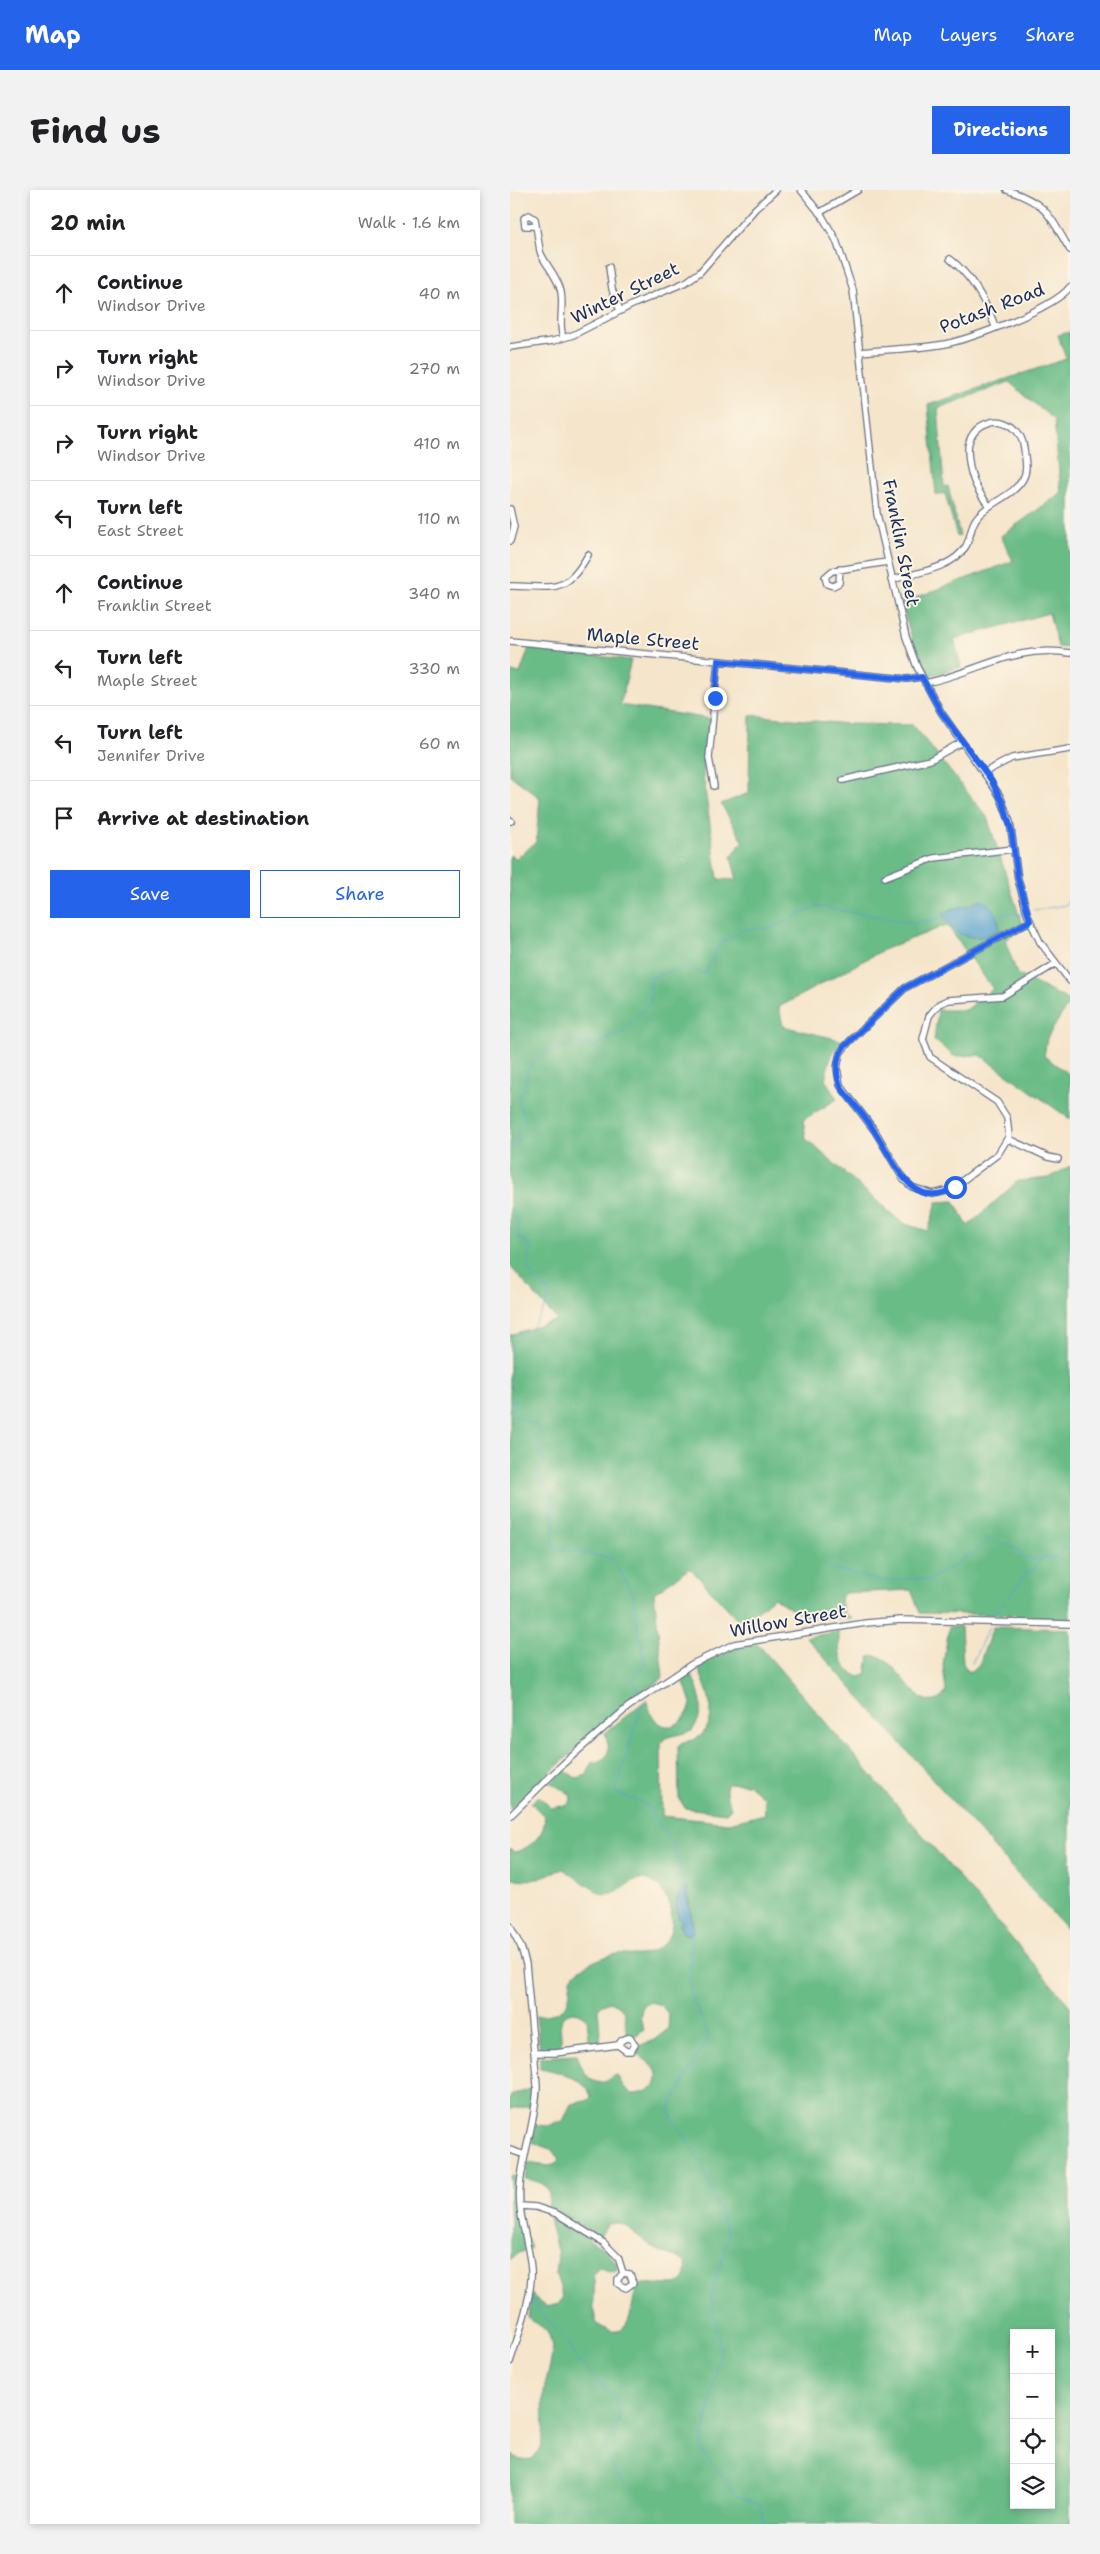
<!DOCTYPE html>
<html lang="en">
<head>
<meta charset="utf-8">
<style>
  body { margin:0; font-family:"Shantell Sans",sans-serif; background:#f2f2f2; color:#202124 }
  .controls { position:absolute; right:15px; bottom:15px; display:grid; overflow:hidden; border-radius:0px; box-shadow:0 2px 8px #0003 }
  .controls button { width:45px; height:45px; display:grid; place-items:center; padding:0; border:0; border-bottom:1px solid #e0e0e0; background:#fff; color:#202124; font:25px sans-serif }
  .stop { position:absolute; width:15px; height:15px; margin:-11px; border:4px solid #2563eb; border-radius:50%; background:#fff }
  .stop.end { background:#2563eb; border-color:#fff; box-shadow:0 1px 5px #0008 }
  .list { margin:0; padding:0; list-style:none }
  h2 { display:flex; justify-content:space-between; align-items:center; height:65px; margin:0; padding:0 20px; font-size:21px }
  h2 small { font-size:16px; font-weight:400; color:#757577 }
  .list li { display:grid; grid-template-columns:32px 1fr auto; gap:15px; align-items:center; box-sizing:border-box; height:75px; padding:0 20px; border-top:1px solid #e0e0e0 }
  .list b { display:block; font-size:19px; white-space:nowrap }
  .list p { margin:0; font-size:16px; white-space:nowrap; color:#757577 }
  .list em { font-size:16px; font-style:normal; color:#757577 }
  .actions { display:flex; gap:10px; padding:15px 20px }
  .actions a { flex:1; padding:11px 0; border:1px solid #2563eb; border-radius:0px; text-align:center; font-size:18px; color:#2563eb }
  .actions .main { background:#2563eb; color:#fff }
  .icon { flex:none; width:28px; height:28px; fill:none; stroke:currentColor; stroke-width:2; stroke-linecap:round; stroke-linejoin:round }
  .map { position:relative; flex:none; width:560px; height:2334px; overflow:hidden; border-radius:0px }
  header { display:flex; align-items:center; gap:30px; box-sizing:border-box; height:70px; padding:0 25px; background:#2563eb; color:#fff }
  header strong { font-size:24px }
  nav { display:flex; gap:28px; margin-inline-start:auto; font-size:18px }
  .intro { display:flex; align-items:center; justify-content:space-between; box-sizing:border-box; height:120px; padding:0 30px }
  h1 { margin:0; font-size:35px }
  .button { padding:12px 22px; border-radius:0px; background:#2563eb; color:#fff; font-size:18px; font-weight:700 }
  main { display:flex; gap:30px; padding:0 30px }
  aside { flex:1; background:#fff; border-radius:0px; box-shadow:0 2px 8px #0003 }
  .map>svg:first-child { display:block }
</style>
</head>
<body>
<header>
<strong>Map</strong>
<nav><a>Map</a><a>Layers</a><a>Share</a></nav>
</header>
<div class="intro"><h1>Find us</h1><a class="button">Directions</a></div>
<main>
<aside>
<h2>20 min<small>Walk · 1.6 km</small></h2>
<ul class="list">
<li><svg class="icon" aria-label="ahead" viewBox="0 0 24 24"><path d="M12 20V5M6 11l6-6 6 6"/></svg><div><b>Continue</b><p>Windsor Drive</p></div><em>40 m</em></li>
<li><svg class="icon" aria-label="right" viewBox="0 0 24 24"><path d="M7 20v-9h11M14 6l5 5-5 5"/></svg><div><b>Turn right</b><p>Windsor Drive</p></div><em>270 m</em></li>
<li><svg class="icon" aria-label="right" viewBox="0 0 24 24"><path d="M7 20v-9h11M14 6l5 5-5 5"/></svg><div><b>Turn right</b><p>Windsor Drive</p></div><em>410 m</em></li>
<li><svg class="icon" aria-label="left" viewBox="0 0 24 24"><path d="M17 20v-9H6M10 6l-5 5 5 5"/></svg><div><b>Turn left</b><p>East Street</p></div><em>110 m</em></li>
<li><svg class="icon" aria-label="ahead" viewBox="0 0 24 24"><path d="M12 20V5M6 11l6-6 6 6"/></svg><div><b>Continue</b><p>Franklin Street</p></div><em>340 m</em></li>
<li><svg class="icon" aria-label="left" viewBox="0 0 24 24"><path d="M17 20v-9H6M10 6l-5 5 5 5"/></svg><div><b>Turn left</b><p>Maple Street</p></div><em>330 m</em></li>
<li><svg class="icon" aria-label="left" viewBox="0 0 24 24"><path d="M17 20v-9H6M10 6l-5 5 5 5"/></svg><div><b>Turn left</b><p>Jennifer Drive</p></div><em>60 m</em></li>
<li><svg class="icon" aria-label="arrive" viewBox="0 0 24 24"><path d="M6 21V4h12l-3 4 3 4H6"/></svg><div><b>Arrive at destination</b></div></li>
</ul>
<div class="actions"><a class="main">Save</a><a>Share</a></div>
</aside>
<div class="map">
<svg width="560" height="2334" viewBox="0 0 560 2334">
  <rect width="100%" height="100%" fill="#fcf5e5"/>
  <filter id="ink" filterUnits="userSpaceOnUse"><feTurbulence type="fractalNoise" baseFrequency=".02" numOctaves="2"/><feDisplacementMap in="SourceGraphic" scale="10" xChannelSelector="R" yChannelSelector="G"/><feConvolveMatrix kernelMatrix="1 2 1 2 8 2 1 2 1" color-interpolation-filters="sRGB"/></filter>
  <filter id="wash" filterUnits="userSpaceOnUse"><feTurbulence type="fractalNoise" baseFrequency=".0096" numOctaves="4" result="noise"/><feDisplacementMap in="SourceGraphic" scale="20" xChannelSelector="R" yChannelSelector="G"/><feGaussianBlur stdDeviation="1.12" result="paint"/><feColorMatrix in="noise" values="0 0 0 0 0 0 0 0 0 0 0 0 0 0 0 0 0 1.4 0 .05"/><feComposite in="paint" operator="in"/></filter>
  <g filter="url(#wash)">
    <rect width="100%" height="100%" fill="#f5e5ca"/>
    <path fill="#6bbc87" stroke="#437672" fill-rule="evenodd" d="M560,142V458L548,457L539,423L444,449L451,477L417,486L410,474L391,413L503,371L491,346L551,303L544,230L499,192L428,218L434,297L438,296L450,346L447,347L435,303L426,305L418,215L556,169L548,145Z
      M19,458L121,470L110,515L201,529L193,586L208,689L227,690L221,667L233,651L211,614L239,603L240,525L337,534L403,535L477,627L513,737L495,750L507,784L560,811L537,848L534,866L560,885V929L470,865L444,866L424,850L428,820H456L483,799L437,735L375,759L269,817L273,836L334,851L321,865L315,889L327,909L293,930L296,949L392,1033L418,1041L427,1012L444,1011L458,1036L508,991L539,988L560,976V1431L506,1430L507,1425L410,1423L401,1400L335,1403L330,1408L334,1423L342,1428C305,1428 294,1431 264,1407L232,1434L180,1378L144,1403L153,1488L119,1511L0,1619V1145L47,1130L0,1076V665L6,669L26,652L30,608L0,585V482L10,483Z
      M439,1437H451L453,1474L459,1482L468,1477L483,1437L560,1439V1743L296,1447L329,1442C329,1461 328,1478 349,1487L356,1485L359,1467C383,1453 410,1539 436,1502L433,1475Z
      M248,1454L560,1816V2334H0V2262C6,2270 13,2270 22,2269C40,2252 31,2224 34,2202C36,2184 46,2167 40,2148C37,2138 26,2133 17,2128L23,2104L29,2112L36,2117L49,2114L53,2106L46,2085L48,2064L40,2033V2027L96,2060L106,2073L107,2080L104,2082L89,2078L83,2084C87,2103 80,2115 87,2134C124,2159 120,2113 127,2096C145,2087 181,2110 176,2073L167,2067L149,2062L114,2035L107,2033L97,2034L90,2047L38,2016C43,1996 33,1992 15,1989L18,1973L37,1976L46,1973L49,1969L41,1959L22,1952L26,1935L37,1936L53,1931L61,1914L79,1910L81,1907C77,1888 46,1881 30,1878V1867L67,1865C72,1878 79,1898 97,1891C102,1888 101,1886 107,1885L113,1896L122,1904C135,1904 152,1897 146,1881C143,1874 134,1869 128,1865L131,1855L144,1850L158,1839L159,1825L151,1815L140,1812L133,1815L130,1827L134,1839L125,1846L116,1842C115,1828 117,1817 102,1812L92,1814L88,1819L91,1854L80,1855L77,1829C74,1825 68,1822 63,1822C42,1825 55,1848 50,1859H30L26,1826C39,1825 57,1823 59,1807C61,1800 59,1794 62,1786C72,1776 91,1767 106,1764C114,1762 121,1766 129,1765C158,1760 169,1739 158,1712C154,1702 149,1694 139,1690C118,1683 111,1710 91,1704L53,1679L23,1690L0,1689V1658L4,1662C19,1660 38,1642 34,1626L21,1613L29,1606L41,1618L58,1615L61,1610L60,1604L41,1593L54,1580L66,1588L77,1585L82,1572L91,1571C102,1564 98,1554 95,1543L136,1510C139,1516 141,1527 147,1531C161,1545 179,1528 181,1513L172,1486L180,1481C190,1505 198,1517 182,1541L155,1548L151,1553L152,1626L219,1633L255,1624L254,1608L238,1594L218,1593C213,1602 218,1609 221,1618L216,1623L175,1618L169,1608L168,1557C173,1550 182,1552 189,1547C212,1528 196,1499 188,1477L221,1459ZM177,1698L183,1737L173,1742L171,1735H174ZM504,2143H541V2315H504Z
      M26,1897L24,1915L0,1920V1906Z
      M3,1986L9,1989L10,2029L21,2058L8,2063L0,2070V1987Z"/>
    <path fill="#57a1ce" stroke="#396896" d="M470,710C482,712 490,729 489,740C465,753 445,749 433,724C444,715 457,719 470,710Z
      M175,1696L183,1737L182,1743L178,1745L173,1743L169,1733L173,1734V1732L169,1729C165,1718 165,1703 175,1696Z"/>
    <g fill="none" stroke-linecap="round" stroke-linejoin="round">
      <path stroke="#57a1ce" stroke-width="1" d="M524,720L557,715L560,706
        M486,726L497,723L513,724
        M0,960C9,955 9,951 8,941L16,932L9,913L10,904L16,898L18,878L32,865L66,852L88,857L99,846L110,844L140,814L141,787L177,776L194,784L211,753L235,739L262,738L306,716L403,733L434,727
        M0,1018L6,1024L10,1049L20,1055L18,1081L40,1103L39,1110L21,1140
        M0,1158L9,1147L17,1144
        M0,1211L6,1210L4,1225L30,1238L26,1256L35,1272L26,1286L43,1307V1358L102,1368L123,1404L135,1475L123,1489L129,1504
        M487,1352L510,1360V1367L530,1370
        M318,1378C336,1381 354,1388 372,1391C388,1392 403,1385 419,1391C426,1385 433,1382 440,1378C450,1373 452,1364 464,1363L478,1348L482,1350
        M499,1407L511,1391L512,1385L523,1381L532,1367L537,1366L542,1369L553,1359L560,1360
        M481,1428L495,1411
        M462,1473L479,1437
        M133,1513L105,1602L137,1615L164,1656L175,1697
        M181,1743L180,1802L199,1846L158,1921L191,1972L219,2047L201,2108L211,2158L191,2260L227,2306L250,2314L254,2334
        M21,2106L30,2122L56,2151L67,2170L106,2210C114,2227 104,2245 94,2258L104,2281L117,2294"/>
    </g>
  </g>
  <g filter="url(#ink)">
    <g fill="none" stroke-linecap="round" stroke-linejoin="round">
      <defs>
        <path id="minor" d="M291,0L312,26L326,50L343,100L367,324L396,447L407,477L431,522L490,606L500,632L508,689L518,726L530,752L560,791
          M497,0C538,14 539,25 560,60
          M309,23L348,0
          M26,36H15L14,28L19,25L25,29L30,61L31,64C37,77 48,87 51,102C54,118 48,131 53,148
          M440,69C462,86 475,110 485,136
          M99,77L102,99L110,121
          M0,157L43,151L63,145L124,114L176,92L190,82L245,19L266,0
          M350,162C378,159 407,159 435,154C463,148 543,119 560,97
          M0,319L4,337L0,351
          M330,379L329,393L323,396L317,394L315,387L322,381L377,372
          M381,390C404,383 443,379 456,356C462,345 460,334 469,325C481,312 504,305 513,289C517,282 516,274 515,266C514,259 514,251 509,244C494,220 458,233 458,260C459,284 465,298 479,316
          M0,396C43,396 55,406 78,365
          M0,451L397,489L412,487
          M415,493C467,483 503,454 560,463
          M475,582L502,568L560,559
          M333,590L420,570L452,552
          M204,596L199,568L208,471
          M0,630L1,631
          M375,687L424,668L504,659
          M520,731L395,798L339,852L330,863L327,878L330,895L365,941L394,990L402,997L422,1004L440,1000L488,964L499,946L497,928L487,912L420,867L413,849L419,826L429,814L438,810L493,806L545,774
          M498,949L538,967L548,969
          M0,1626L53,1574L118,1517L182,1474L224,1454L356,1433L391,1430L560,1434
          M0,1736L11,1757L16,1774L27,1895C26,1930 13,1962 10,1996C7,2025 19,2052 21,2079C23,2104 8,2147 0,2172
          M25,1863H45L108,1855L116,1861H121L125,1855L120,1847L112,1850L108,1855
          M0,1960L15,1965
          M11,2016L26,2017L47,2024L94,2053L108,2067L113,2083L108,2089V2094L116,2098L123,2093L120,2084L113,2083"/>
      </defs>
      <use href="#minor" stroke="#676f84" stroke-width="8"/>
      <use href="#minor" stroke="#fff" stroke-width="5.5"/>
    </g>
  </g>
  <g fill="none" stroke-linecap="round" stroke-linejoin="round" filter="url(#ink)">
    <path stroke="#2563eb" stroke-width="6" d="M205,508L208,471L397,489L412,487L431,522L481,590L493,613L501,639L508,689L520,731L395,798L334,857C325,869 325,886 332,899C343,913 356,927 365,942C384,970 402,1024 445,997"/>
  </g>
  <g text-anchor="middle" stroke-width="4" stroke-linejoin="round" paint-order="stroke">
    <g font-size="18" fill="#1b2f5e" stroke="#fcf5e5">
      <text transform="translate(115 103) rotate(-26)" y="6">Winter Street</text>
      <text transform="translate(482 118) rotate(-21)" y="6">Potash Road</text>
      <text transform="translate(391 353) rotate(79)" y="6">Franklin Street</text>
      <text transform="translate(133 449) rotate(5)" y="6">Maple Street</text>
      <text transform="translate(278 1431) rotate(-10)" y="6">Willow Street</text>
    </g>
  </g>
</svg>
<div class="controls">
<button>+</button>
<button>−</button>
<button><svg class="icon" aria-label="locate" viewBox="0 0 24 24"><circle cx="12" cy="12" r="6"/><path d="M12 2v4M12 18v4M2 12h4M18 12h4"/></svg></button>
<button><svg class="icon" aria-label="layers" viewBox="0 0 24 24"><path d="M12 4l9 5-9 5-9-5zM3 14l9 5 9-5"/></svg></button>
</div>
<div class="stop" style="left:445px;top:997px"></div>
<div class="stop end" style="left:205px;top:508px"></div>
</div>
</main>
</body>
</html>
